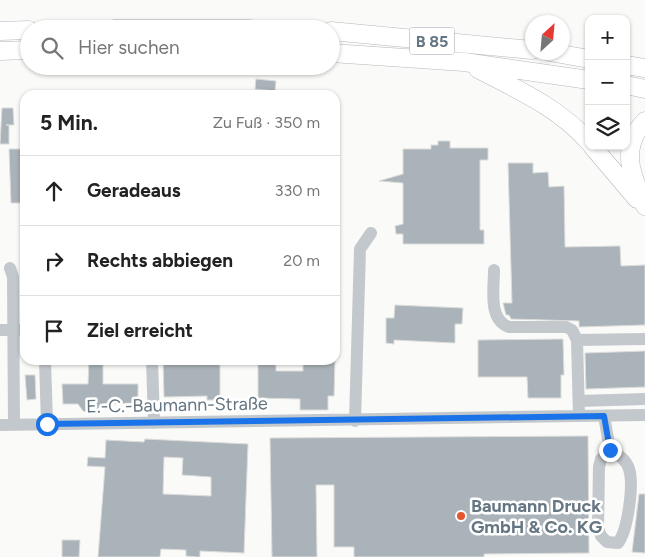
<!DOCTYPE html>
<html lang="de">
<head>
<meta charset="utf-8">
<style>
  body { margin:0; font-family:Figtree,sans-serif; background:#f6f6f6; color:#222 }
  .controls { position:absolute; right:15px; top:15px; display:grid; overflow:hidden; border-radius:10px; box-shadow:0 1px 4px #0004 }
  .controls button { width:45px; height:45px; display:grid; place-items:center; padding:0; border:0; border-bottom:1px solid #e0e0e0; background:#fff; color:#222; font:25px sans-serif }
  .compass { position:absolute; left:525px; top:15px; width:45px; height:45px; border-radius:50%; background:#fff; box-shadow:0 1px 4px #0004; rotate:26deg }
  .stop { position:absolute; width:15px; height:15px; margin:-11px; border:4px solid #1a73e8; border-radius:50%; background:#fff }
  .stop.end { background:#1a73e8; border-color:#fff; box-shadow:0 1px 5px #0008 }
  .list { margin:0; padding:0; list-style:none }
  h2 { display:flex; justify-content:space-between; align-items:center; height:65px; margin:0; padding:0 20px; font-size:21px }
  h2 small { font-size:16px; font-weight:400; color:#767676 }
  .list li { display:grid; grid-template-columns:32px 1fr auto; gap:15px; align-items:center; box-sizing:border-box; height:70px; padding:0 20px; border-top:1px solid #e0e0e0 }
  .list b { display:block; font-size:19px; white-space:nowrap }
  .list em { font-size:16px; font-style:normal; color:#767676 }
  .icon { flex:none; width:28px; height:28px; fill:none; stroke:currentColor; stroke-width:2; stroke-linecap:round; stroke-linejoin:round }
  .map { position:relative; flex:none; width:645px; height:557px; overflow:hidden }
  .search { position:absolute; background:#fff; box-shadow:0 1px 4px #0004; left:20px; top:20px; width:320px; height:55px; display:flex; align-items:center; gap:12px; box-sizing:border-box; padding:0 18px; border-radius:28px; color:#767676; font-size:19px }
  .panel { position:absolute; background:#fff; box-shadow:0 1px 4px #0004; left:20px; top:90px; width:320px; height:275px; border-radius:15px }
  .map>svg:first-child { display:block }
</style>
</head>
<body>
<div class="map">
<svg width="645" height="557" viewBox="0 0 645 557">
  <rect width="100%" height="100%" fill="#fafaf8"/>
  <path fill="#aab3b9" stroke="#dcdcda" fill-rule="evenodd" d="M256,79L276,81L275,91L255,89Z
    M2,108H13L14,125H6H9V144H0Z
    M438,141H450V148H488V160H480V230H484V244H403V234H396L395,226L403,224V183L379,181L403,174V149H431V145H438Z
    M9,149H25V203H11Z
    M508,163H533V173L548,172L549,187L564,186L565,247L620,246L621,266L645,265V325L579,327V321L511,319L509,315H506L503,303H512Z
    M395,305L463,308L462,324H455V343L394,340V344L386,343V318H394Z
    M563,339L564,375H561V398H528L527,377H478V340Z
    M645,351V387L586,389L585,353Z
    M89,360H103V384H138V403L102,404L96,411L89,413L83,411L78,404H63L62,384H88Z
    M163,360H220V400H207V396L164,397Z
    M258,360H276V371H303V360H335L334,396H328V410H300V399L258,398Z
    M25,375H35L36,399L27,400Z
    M588,436L589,553L484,554V557H354V547H334V485H316L317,557H272L270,438Z
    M145,439L248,444L244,553L200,551V557H197L186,556V550L161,549L160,557H98L105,467L87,466L88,457L105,458L106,440L144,442ZM164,457L183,458L182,475L211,477V496L163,494Z
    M639,494H645V553L632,552Z
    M62,540H80L79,557H62Z"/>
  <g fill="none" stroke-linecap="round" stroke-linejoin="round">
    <defs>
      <path id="highway" d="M114,29H250
        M0,31L29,30
        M331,31L532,50
        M0,51L29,50
        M550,52L589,59
        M331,53L464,62L589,80
        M626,65L645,68
        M478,69C518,90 558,107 589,142
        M626,85L645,89
        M645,121C619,148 632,177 645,206
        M592,146L637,199"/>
    </defs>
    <use href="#highway" stroke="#b4b9bd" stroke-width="19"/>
    <path stroke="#c3c8cc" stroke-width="12" d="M10,268L13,277L14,425
      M494,270C494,289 488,320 509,327H566L572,330L577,340L579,416
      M0,330H25
      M577,340L645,339
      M45,360L47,424
      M152,360L154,423
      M579,401L645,399
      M604,416L610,450C618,455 626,459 629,469C634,484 628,530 618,543L607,542L601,536L598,528L599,467L601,459L610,450
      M355,421L360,249L371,233
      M0,425L645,415"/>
    <use href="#highway" stroke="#fff" stroke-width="18"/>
  </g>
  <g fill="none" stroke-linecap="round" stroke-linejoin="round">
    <path stroke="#1a73e8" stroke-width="6" d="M47,424L604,416L610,450"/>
  </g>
  <circle fill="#e4572e" stroke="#fff" stroke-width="2" cx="461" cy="516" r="5"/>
  <g text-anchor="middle" stroke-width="5" stroke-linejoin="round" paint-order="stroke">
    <rect fill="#fff" stroke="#939fa8" stroke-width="1" x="409.5" y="27.5" width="45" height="27" rx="4"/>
    <g font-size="16" font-weight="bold" fill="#657683">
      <text x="432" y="47">B 85</text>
    </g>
    <g font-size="18" fill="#657683" stroke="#fff">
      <text transform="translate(177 405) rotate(-1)" y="6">E.-C.-Baumann-Straße</text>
    </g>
    <g font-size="18" font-weight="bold" fill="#657683" stroke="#fff" text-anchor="start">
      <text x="471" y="512">Baumann Druck<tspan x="471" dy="21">GmbH &amp; Co. KG</tspan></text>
    </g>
  </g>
</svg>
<div class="controls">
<button>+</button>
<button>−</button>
<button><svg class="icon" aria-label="layers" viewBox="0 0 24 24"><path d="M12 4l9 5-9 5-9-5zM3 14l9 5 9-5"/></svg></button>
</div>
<svg class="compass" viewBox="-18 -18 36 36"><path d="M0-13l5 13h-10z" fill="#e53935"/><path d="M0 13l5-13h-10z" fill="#767676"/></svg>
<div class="stop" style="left:47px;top:424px"></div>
<div class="stop end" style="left:610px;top:450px"></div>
<div class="search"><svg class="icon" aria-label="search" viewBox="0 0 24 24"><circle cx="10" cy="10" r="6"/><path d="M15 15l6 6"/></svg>Hier suchen</div>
<section class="panel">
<h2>5 Min.<small>Zu Fuß · 350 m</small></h2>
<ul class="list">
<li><svg class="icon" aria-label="ahead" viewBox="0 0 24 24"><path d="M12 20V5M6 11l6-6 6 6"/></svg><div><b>Geradeaus</b></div><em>330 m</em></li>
<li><svg class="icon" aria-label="right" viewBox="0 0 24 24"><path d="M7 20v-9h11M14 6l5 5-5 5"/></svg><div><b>Rechts abbiegen</b></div><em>20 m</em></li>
<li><svg class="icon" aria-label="arrive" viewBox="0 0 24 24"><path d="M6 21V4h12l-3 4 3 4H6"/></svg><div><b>Ziel erreicht</b></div></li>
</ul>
</section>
</div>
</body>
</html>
